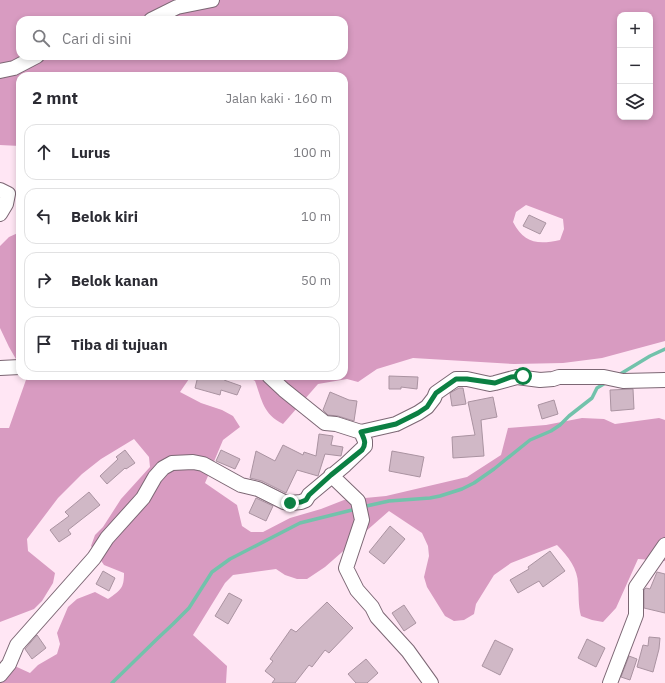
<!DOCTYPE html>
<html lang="id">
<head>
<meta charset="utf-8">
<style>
  body { margin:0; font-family:"IBM Plex Sans",sans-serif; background:#f2f2f3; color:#2b2b33 }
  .controls { position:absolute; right:12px; top:12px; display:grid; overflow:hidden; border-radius:8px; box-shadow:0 2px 6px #0003 }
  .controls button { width:36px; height:36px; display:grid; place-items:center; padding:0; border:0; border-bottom:1px solid #e1e1e2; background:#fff; color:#2b2b33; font:20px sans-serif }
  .stop { position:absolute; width:12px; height:12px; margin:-9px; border:3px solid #0b8043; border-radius:50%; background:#fff }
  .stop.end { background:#0b8043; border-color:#fff; box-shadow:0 1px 4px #0008 }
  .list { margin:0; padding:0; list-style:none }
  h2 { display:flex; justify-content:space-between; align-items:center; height:52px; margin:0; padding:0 16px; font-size:17px }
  h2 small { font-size:13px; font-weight:400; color:#7c7c81 }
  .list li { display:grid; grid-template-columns:26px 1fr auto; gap:12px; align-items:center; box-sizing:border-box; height:56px; margin:0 8px 8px; padding:0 8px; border:1px solid #e1e1e2; border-radius:12px }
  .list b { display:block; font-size:15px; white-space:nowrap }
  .list em { font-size:13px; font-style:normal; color:#7c7c81 }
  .icon { flex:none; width:22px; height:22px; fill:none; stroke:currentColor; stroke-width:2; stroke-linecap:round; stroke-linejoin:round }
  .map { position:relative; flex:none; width:665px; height:683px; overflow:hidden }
  .search { position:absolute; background:#fff; box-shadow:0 2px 6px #0003; left:16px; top:16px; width:332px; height:44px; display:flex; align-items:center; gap:10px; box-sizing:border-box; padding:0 14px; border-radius:12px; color:#7c7c81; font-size:15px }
  .panel { position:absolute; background:#fff; box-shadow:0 2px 6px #0003; left:16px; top:72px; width:332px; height:308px; border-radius:12px }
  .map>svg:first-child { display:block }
</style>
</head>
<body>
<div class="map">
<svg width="665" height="683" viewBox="0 0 665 683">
  <rect width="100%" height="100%" fill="#ffe6f4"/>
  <path fill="#d89bc1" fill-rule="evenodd" d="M0,0H665V341L602,358L563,363L514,364L413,358L377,369L358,382L347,379L318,384L283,424C263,414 262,400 255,381L246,376H344V76H20V146L0,145ZM620,15H650V117H620ZM20,20H344V56H20ZM526,205L563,219L564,229L560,240C537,245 524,243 513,222L516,212Z
    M20,232V366L9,347L0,328V246L9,237Z
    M26,376H191L180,392L201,403L222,410L233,416L240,427L223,440L205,483L237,505L242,526L251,532H263L290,518L321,509L344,500L386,496L467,477L501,455L508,428L546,425L582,418L604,419L615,424L659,418L665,420V561L638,559L616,608L603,622L592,620L581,616C578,605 579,595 578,584C578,569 568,556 557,545L511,563L494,575L476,604L474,614L464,620L454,621L445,616L427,587L424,577L429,556L428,546L422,533L389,511L325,567L307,579H297L285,575L276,569L233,575L225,583L193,635L227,666L226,683H0V662H6L30,673L38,665L57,654L60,644L57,633L68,607L77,599L95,592L108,599C121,590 124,588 124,573L104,565L91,546L95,535L103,527L121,499L150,467L149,457L134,439L101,459L82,474L58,498L27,539L28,551L55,573L53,583L42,601L34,609L0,622V428H9L27,377Z"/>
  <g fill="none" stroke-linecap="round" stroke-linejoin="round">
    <path stroke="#72c2ab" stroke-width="3.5" d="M617,376L650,356L665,349
      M362,507L389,501L430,498L440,496L462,489L474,483L494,469L530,440L551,431L560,425L569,416L592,398L597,388L607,382
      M112,683L157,639L173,624L189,608L212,572L230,559L300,523L356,509"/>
  </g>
  <path fill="#d0b8c6" stroke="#aa93a1" d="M529,215L546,223L540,234L523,226Z
    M198,376H214L224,379V380L241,386L237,395L221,390L220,395L195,388Z
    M389,376L418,377L417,389L401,387V389H389Z
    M459,388H463L466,404L452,406L450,393Z
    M633,389L634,409L611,411L610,390Z
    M330,392L349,400L357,401L354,421L338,416L328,415L323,410Z
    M493,397L497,417L481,420L484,456L453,458L452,437L475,435L468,402Z
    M554,400L558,414L542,419L538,405Z
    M319,434L333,436L331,445L343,447L341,456L325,454L318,476L297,470L286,493L262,481L250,478L256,451L275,461L283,445L303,455L304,452L316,456Z
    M125,450L135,463L126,469L125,468L107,484L100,476L118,459L116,457Z
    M221,450L240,459L235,469L216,461Z
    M392,451L424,457L420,477L389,471Z
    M89,492L100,505L68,530L71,534L59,542L50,530L69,516L65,512Z
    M256,498L273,506L266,521L249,513Z
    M390,526L405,539L384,564L369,552Z
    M550,551L565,571L543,587L539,581L518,593L510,580L529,569L528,567Z
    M103,571L115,578L109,591L96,584Z
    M657,572L665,574V613L644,608V590L646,588L650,589Z
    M229,593L242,600L228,624L215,616Z
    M327,602L353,628L329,653L325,650L312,667L309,665L295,683H272L275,679L265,671L273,661L270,659L291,629L296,632Z
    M404,605L416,623L404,631L392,613Z
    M37,635L46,648L32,659L25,649Z
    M649,637L660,638L659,649L653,672L637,667L643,645L648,646Z
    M587,639L605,648L596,667L578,658Z
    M495,640L513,649L500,675L482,666Z
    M629,656L637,659L630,680L621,677Z
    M366,659L378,673L367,683H356L348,674Z"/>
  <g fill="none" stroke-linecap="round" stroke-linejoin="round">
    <defs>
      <path id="minor" d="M151,20L177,7L212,0
        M0,71L14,68L37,56
        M0,190L8,194L6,204L0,214
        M0,368L20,367
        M361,432L396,424L418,413L427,407L434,398L436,393L456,379H467L490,384L495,383L517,377L540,380L553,379L559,377H604L623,381L665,380
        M331,475L358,501L362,520L346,568L357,590L372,607L377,617L408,651L431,683
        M0,675L9,664L17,645L94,558L107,538L143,498L155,477L163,468L172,463L193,462L203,464L241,485L258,489L284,502L290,503L301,502L306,500L309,495L345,465L365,446V441L361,432L336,424L325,423L284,390L269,376
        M610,683L636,615V587L665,545"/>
    </defs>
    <use href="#minor" stroke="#7c6774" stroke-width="16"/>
    <use href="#minor" stroke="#fff" stroke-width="14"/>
  </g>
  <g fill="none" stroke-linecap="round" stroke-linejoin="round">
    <path stroke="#0b8043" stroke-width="5" d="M290,503L301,502L306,500L309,495L331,475L362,450C367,443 364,439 361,432L396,424L418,413L427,407L436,393L456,379H467L495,383L511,377L523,376"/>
  </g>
</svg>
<div class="controls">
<button>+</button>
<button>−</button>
<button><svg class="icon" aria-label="layers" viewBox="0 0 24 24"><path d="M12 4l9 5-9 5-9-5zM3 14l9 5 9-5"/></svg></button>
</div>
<div class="stop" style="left:523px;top:376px"></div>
<div class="stop end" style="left:290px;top:503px"></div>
<div class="search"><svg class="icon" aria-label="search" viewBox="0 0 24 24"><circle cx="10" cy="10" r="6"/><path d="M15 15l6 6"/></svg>Cari di sini</div>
<section class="panel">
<h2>2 mnt<small>Jalan kaki · 160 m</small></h2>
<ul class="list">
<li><svg class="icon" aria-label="ahead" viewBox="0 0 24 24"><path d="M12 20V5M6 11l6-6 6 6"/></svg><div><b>Lurus</b></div><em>100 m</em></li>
<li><svg class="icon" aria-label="left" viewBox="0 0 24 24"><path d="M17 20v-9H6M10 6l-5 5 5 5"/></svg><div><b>Belok kiri</b></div><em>10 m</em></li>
<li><svg class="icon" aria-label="right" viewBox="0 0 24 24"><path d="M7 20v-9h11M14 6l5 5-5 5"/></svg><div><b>Belok kanan</b></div><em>50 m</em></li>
<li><svg class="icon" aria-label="arrive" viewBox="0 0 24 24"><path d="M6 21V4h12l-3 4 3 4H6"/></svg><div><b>Tiba di tujuan</b></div></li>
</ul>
</section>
</div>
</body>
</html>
